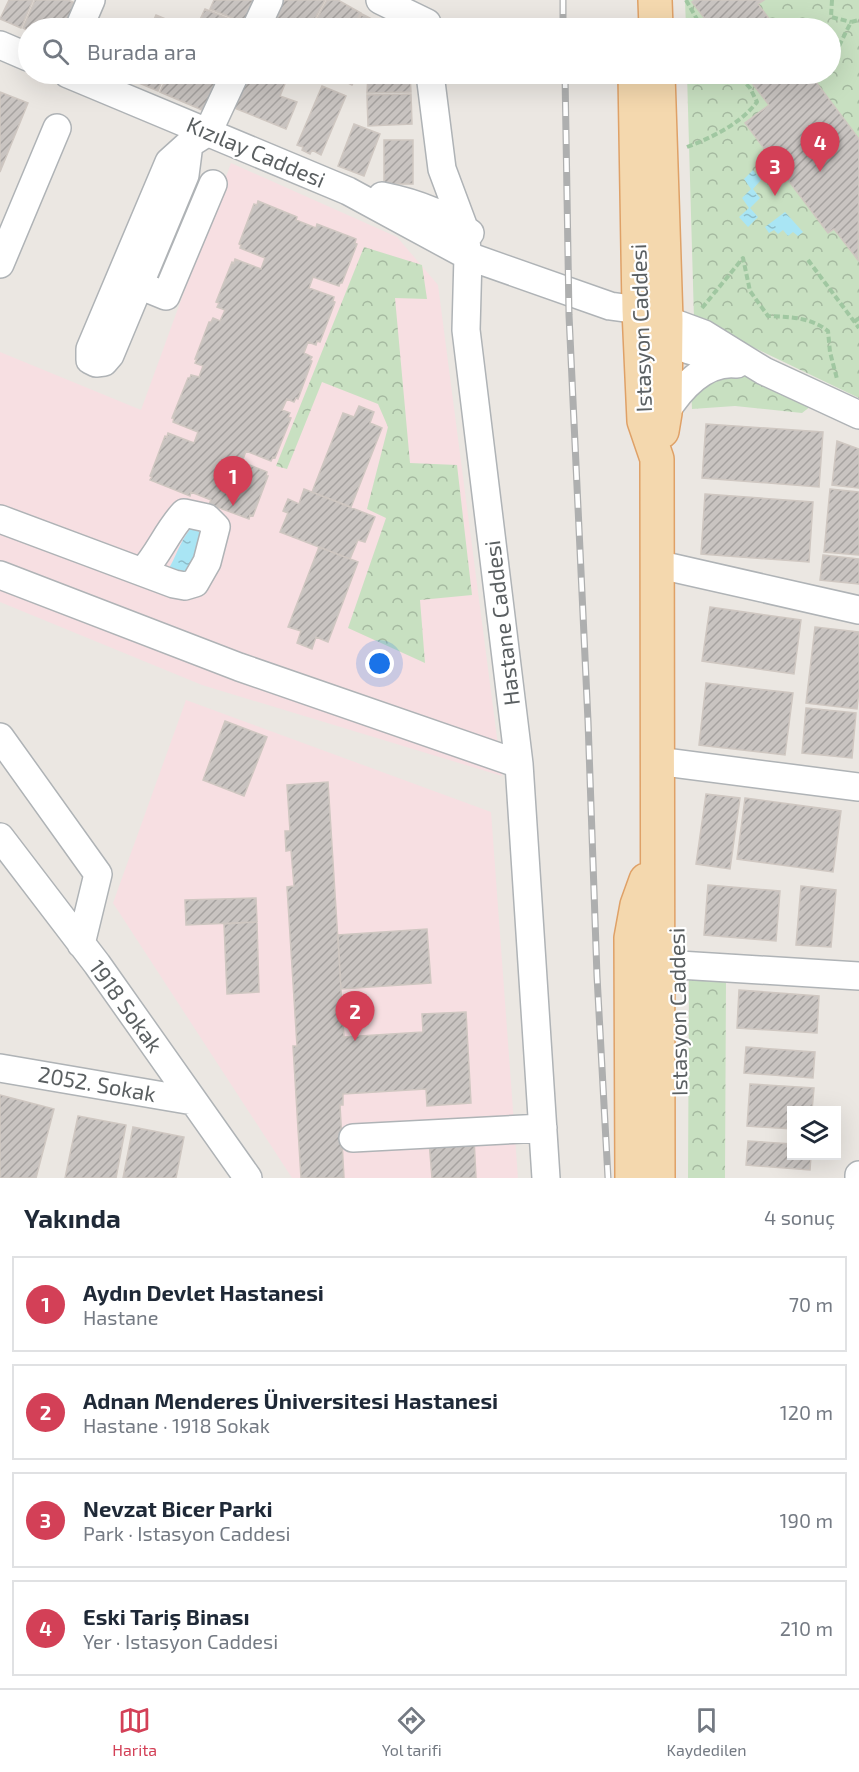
<!DOCTYPE html>
<html lang="tr">
<head>
<meta charset="utf-8">
<style>
  body { margin:0; font-family:"Exo 2",sans-serif; background:#f2f2f3; color:#1f2937 }
  .controls { position:absolute; right:18px; bottom:18px; display:grid; overflow:hidden; border-radius:0px; box-shadow:0 6px 24px #0002 }
  .controls button { width:54px; height:54px; display:grid; place-items:center; padding:0; border:0; border-bottom:2px solid #e0e1e3; background:#fff; color:#1f2937; font:30px sans-serif }
  .you { position:absolute; left:380px; top:664px; width:21px; height:21px; margin:-15px; border:4px solid #fff; border-radius:50%; background:#1a73e8; box-shadow:0 0 0 9px #1a73e833 }
  .badge { display:grid; place-items:center; width:39px; height:39px; border-radius:50%; background:#d34057; color:#fff; font-size:20px; font-weight:700 }
  .pin { position:absolute; translate:-50% -50px; filter:drop-shadow(0 2px 3px #0008) }
  .pin::after { content:''; position:absolute; top:32px; width:21px; height:18px; background:inherit; clip-path:polygon(0 0,100% 0,50% 100%) }
  .list { margin:0; padding:0; list-style:none }
  h2 { display:flex; justify-content:space-between; align-items:center; height:78px; margin:0; padding:0 24px; font-size:26px }
  h2 small { font-size:20px; font-weight:400; color:#747a83 }
  .list li { display:grid; grid-template-columns:39px 1fr auto; gap:18px; align-items:center; box-sizing:border-box; height:96px; margin:0 12px 12px; padding:0 12px; border:2px solid #e0e1e3; border-radius:0px }
  .list b { display:block; font-size:22px; white-space:nowrap }
  .list p { margin:0; font-size:20px; white-space:nowrap; color:#747a83 }
  .list em { font-size:20px; font-style:normal; color:#747a83 }
  .icon { flex:none; width:33px; height:33px; fill:none; stroke:currentColor; stroke-width:2; stroke-linecap:round; stroke-linejoin:round }
  .map { position:relative; flex:none; width:859px; height:1178px; overflow:hidden }
  .search { position:absolute; background:#fff; box-shadow:0 6px 24px #0002; left:18px; right:18px; top:18px; height:66px; display:flex; align-items:center; gap:15px; box-sizing:border-box; padding:0 21px; border-radius:33px; color:#747a83; font-size:22px }
  .sheet { height:510px; background:#fff }
  nav { display:flex; justify-content:space-around; align-items:center; box-sizing:border-box; height:84px; border-top:2px solid #e0e1e3; background:#fff; font-size:16px; color:#747a83 }
  nav a { display:grid; justify-items:center; gap:3px }
  nav .on { color:#d34057 }
  .map>svg:first-child { display:block }
</style>
</head>
<body>
<div class="map">
<svg width="859" height="1178" viewBox="0 0 859 1178">
  <defs>
    <pattern id="park-crowns" width="20" height="18" patternUnits="userSpaceOnUse" patternTransform="scale(1.5)"><rect width="20" height="18" fill="#c8e0c1"/><path d="M2 6a3 3 0 1 1 6 0M12 15a3 3 0 1 1 6 0" fill="none" stroke="#a5b9a0"/></pattern>
    <pattern id="water-ripples" width="26" height="14" patternUnits="userSpaceOnUse" patternTransform="scale(1.5)"><rect width="26" height="14" fill="#a9e5f4"/><path d="M2 4q2-2 4 0t4 0M15 11q2-2 4 0t4 0" fill="none" stroke="#8dbdc9"/></pattern>
    <pattern id="building-hatch" width="6" height="6" patternUnits="userSpaceOnUse" patternTransform="scale(1.5)"><rect width="6" height="6" fill="#c9c4c1"/><path d="M-1 1l2-2M0 6l6-6M5 7l2-2" fill="none" stroke="#a6a2a0"/></pattern>
  </defs>
  <rect width="100%" height="100%" fill="#ebe7e2"/>
  <path fill="#f7dfe2" d="M231,163L397,237L438,285L502,776L202,685L0,602V352L141,410Z
    M186,700L491,812L518,1178H292L113,903Z"/>
  <path fill="url(#park-crowns)" d="M685,0H859V398L694,319L687,74H830V28H686Z
    M364,247L422,265L427,299L395,298L410,463L457,465L472,595L420,600L425,663L348,628L386,518L367,509L388,427L378,404L322,382L287,469L276,466Z
    M720,370L744,372L811,406L802,413L735,406L692,409L691,388Z
    M689,979L726,980L725,1178H688Z"/>
  <path fill="url(#water-ripples)" d="M753,170L761,180L753,189L760,198L750,208L758,217L748,227L739,217L749,208L742,198L751,189L744,179Z
    M785,212L803,232L798,236L793,232L788,236L783,230L778,234L774,230L769,233L765,227Z
    M191,528L200,532L202,537L189,573L167,572C176,557 180,541 191,528Z"/>
  <path fill="url(#building-hatch)" stroke="#cfc7c1" stroke-width="1.5" d="M9,0H33L21,28L0,19Z
    M35,0H68L75,3L64,28H28V31L23,28Z
    M214,0H257L247,24L210,9Z
    M278,0H325L310,28H273L266,25Z
    M327,0H338L361,13L352,28H312Z
    M695,0H764L758,4L776,28H712L692,2Z
    M205,9L246,26L245,28H196Z
    M362,14L389,28H354Z
    M156,15L185,27L184,28H150Z
    M92,18L116,28H88Z
    M132,74H165L158,91L129,79Z
    M168,74H212L223,78L209,113L160,92Z
    M246,74H289L280,96L297,102L286,129L232,107Z
    M330,74H358L352,85Z
    M368,74H410L411,92L367,93Z
    M745,74H810L859,139L858,260L834,229L828,233L745,123L769,105Z
    M322,86L346,96L321,155L312,150L310,154L302,150L303,147L297,145Z
    M0,92L28,103L0,172Z
    M411,94L412,124L368,126L367,95Z
    M354,124L380,134L364,176L338,166Z
    M384,140H413V184H384Z
    M258,201L297,217L296,220L316,228L317,224L356,239L355,243L357,244L342,283H340L339,286L313,277L309,288L334,297L333,301L335,302L320,342L317,341L316,345L308,342L304,353L312,357L310,360L312,361L298,399L296,398L294,402L287,399L282,410L290,413L288,417L291,418L275,458L273,457L271,461L246,451L242,462L267,472L266,476H268L253,516L250,515L249,519L209,504L211,500L191,492L190,496L150,480L152,477L150,476L165,436L167,437L168,433L194,443L198,432L173,422L174,418H172L188,378H190L191,375L199,377L203,366L195,363L197,359H195L209,322H211L213,318L220,321L225,310L217,307L219,303L216,302L232,262L234,263L235,259L261,269L265,258L240,248L241,245L239,244L254,204L257,205Z
    M359,406L374,412L370,423L382,428L351,507L312,492L343,413L354,417Z
    M706,424L823,432L819,487L702,478Z
    M837,441L859,449V488L832,485Z
    M304,489L375,517L365,542L358,540L350,559L280,532L288,513L283,511L288,499L299,504Z
    M830,489L859,492V555L824,552Z
    M705,494L813,502L809,562L701,554Z
    M319,547L358,562L328,642L316,637L312,649L297,643L301,631L288,627Z
    M823,555L859,559V584L820,580Z
    M710,607L801,620L794,674L702,661Z
    M815,627L859,632V689L857,709L806,703Z
    M706,683L793,693L785,755L699,745Z
    M806,708L856,713L852,758L802,753Z
    M225,721L267,737L244,796L203,780Z
    M328,782L344,1037L423,1032L422,1014L466,1012L471,1103L427,1106L426,1089L343,1094V1105H340L344,1178H301L293,1046H297L287,887L294,886L291,850L286,851L285,831H290L287,785Z
    M706,794L740,798L730,869L696,864Z
    M745,798L841,811L833,872L737,859Z
    M708,885L780,891L776,941L704,935Z
    M801,886L836,890L831,947L796,945Z
    M256,898L257,922L186,925L185,900Z
    M257,922L259,992L227,994L224,924Z
    M427,929L431,983L341,989L338,935Z
    M739,990L819,996L817,1033L737,1028Z
    M746,1047L815,1052L813,1078L744,1073Z
    M750,1084L814,1088L812,1110H792V1129L747,1126Z
    M0,1095L54,1109L36,1178H0Z
    M78,1116L126,1125L116,1178H65Z
    M133,1127L184,1137L176,1178H123Z
    M474,1138L476,1178H432L429,1141Z
    M748,1141L792,1144V1156H811L810,1170L746,1165Z"/>
  <g fill="none" stroke-linecap="round" stroke-linejoin="round">
    <defs>
      <path id="minor" d="M380,0L427,23
        M79,28L91,0
        M256,28L269,0
        M0,45L28,57
        M68,74L348,191L468,256L610,306L639,310L704,334L764,371L859,415
        M430,74L442,169L464,228L468,256L466,330L519,764L546,1178
        M189,144L185,175L110,355L104,362L96,363L90,360V349L169,162L189,144L208,132L235,74
        M382,196C412,202 446,214 470,233
        M0,264L57,128
        M139,285L166,296L213,184
        M650,334L689,350L732,362
        M665,413C680,389 705,360 737,364
        M0,519L174,584L185,586L195,583L207,562L216,527L207,518L184,513C167,531 159,554 142,572
        M656,564L859,610
        M0,575L239,667L519,764
        M0,737L98,874L81,944
        M657,761L859,787
        M0,837L97,964L248,1178
        M679,965L859,976
        M0,1068L193,1101
        M353,1138L543,1128
        M859,1178V1175"/>
      <path id="major" d="M655,0L656,28
        M635,74L639,310L644,421L657,459L658,1178
        M658,74L666,320L665,413L662,431
        M632,1178L631,938L637,905L646,880"/>
    </defs>
    <use href="#minor" stroke="#afb3b6" stroke-width="30"/>
    <use href="#major" stroke="#dfa167" stroke-width="36"/>
    <path stroke="#a0c7a1" stroke-width="4" stroke-dasharray="6 3" stroke-linecap="butt" d="M686,0L702,28
      M832,0L831,17L851,22
      M839,46L851,22L859,20
      M687,147C713,137 740,124 757,102L750,88L737,74
      M808,260L859,328
      M702,308L743,258L750,291L768,316C790,317 810,317 828,331L830,352L837,379
      M854,322L859,318"/>
    <use href="#minor" stroke="#fff" stroke-width="27"/>
    <use href="#major" stroke="#f4d8ae" stroke-width="33"/>
    <defs>
      <path id="rail" d="M563,0V28
        M565,74L569,315L588,721L597,976L608,1178"/>
    </defs>
    <use href="#rail" stroke="#aeafaf" stroke-width="7"/>
    <use href="#rail" stroke="#fff" stroke-width="4.5" stroke-dasharray="14" stroke-linecap="butt"/>
  </g>
  <g text-anchor="middle" stroke-width="4.5" stroke-linejoin="round" paint-order="stroke">
    <g font-size="22" fill="#5a5f61" stroke="#fff">
      <text transform="translate(256 152) rotate(23)" y="8">Kızılay Caddesi</text>
      <text transform="translate(641 328) rotate(-92)" y="8">Istasyon Caddesi</text>
      <text transform="translate(502 623) rotate(-97)" y="8">Hastane Caddesi</text>
      <text transform="translate(126 1006) rotate(54)" y="8">1918 Sokak</text>
      <text transform="translate(678 1012) rotate(-91)" y="8">Istasyon Caddesi</text>
      <text transform="translate(97 1084) rotate(10)" y="8">2052. Sokak</text>
    </g>
  </g>
</svg>
<div class="controls">
<button><svg class="icon" aria-label="layers" viewBox="0 0 24 24"><path d="M12 4l9 5-9 5-9-5zM3 14l9 5 9-5"/></svg></button>
</div>
<div class="you"></div>
<div class="pin badge" style="left:233px;top:506px">1</div>
<div class="pin badge" style="left:355px;top:1041px">2</div>
<div class="pin badge" style="left:775px;top:196px">3</div>
<div class="pin badge" style="left:820px;top:172px">4</div>
<div class="search"><svg class="icon" aria-label="search" viewBox="0 0 24 24"><circle cx="10" cy="10" r="6"/><path d="M15 15l6 6"/></svg>Burada ara</div>
</div>
<section class="sheet">
<h2>Yakında<small>4 sonuç</small></h2>
<ul class="list">
<li><span class="badge">1</span><div><b>Aydın Devlet Hastanesi</b><p>Hastane</p></div><em>70 m</em></li>
<li><span class="badge">2</span><div><b>Adnan Menderes Üniversitesi Hastanesi</b><p>Hastane · 1918 Sokak</p></div><em>120 m</em></li>
<li><span class="badge">3</span><div><b>Nevzat Bicer Parki</b><p>Park · Istasyon Caddesi</p></div><em>190 m</em></li>
<li><span class="badge">4</span><div><b>Eski Tariş Binası</b><p>Yer · Istasyon Caddesi</p></div><em>210 m</em></li>
</ul>
</section>
<nav>
<a class="on"><svg class="icon" aria-label="map" viewBox="0 0 24 24"><path d="M3 6l6-2 6 2 6-2v14l-6 2-6-2-6 2zM9 4v14M15 6v14"/></svg>Harita</a>
<a><svg class="icon" aria-label="directions" viewBox="0 0 24 24"><path d="M12 3l9 9-9 9-9-9zM9 14v-3h6M13 9l2 2-2 2"/></svg>Yol tarifi</a>
<a><svg class="icon" aria-label="saved" viewBox="0 0 24 24"><path d="M7 4h10v16l-5-4-5 4z"/></svg>Kaydedilen</a>
</nav>
</body>
</html>
